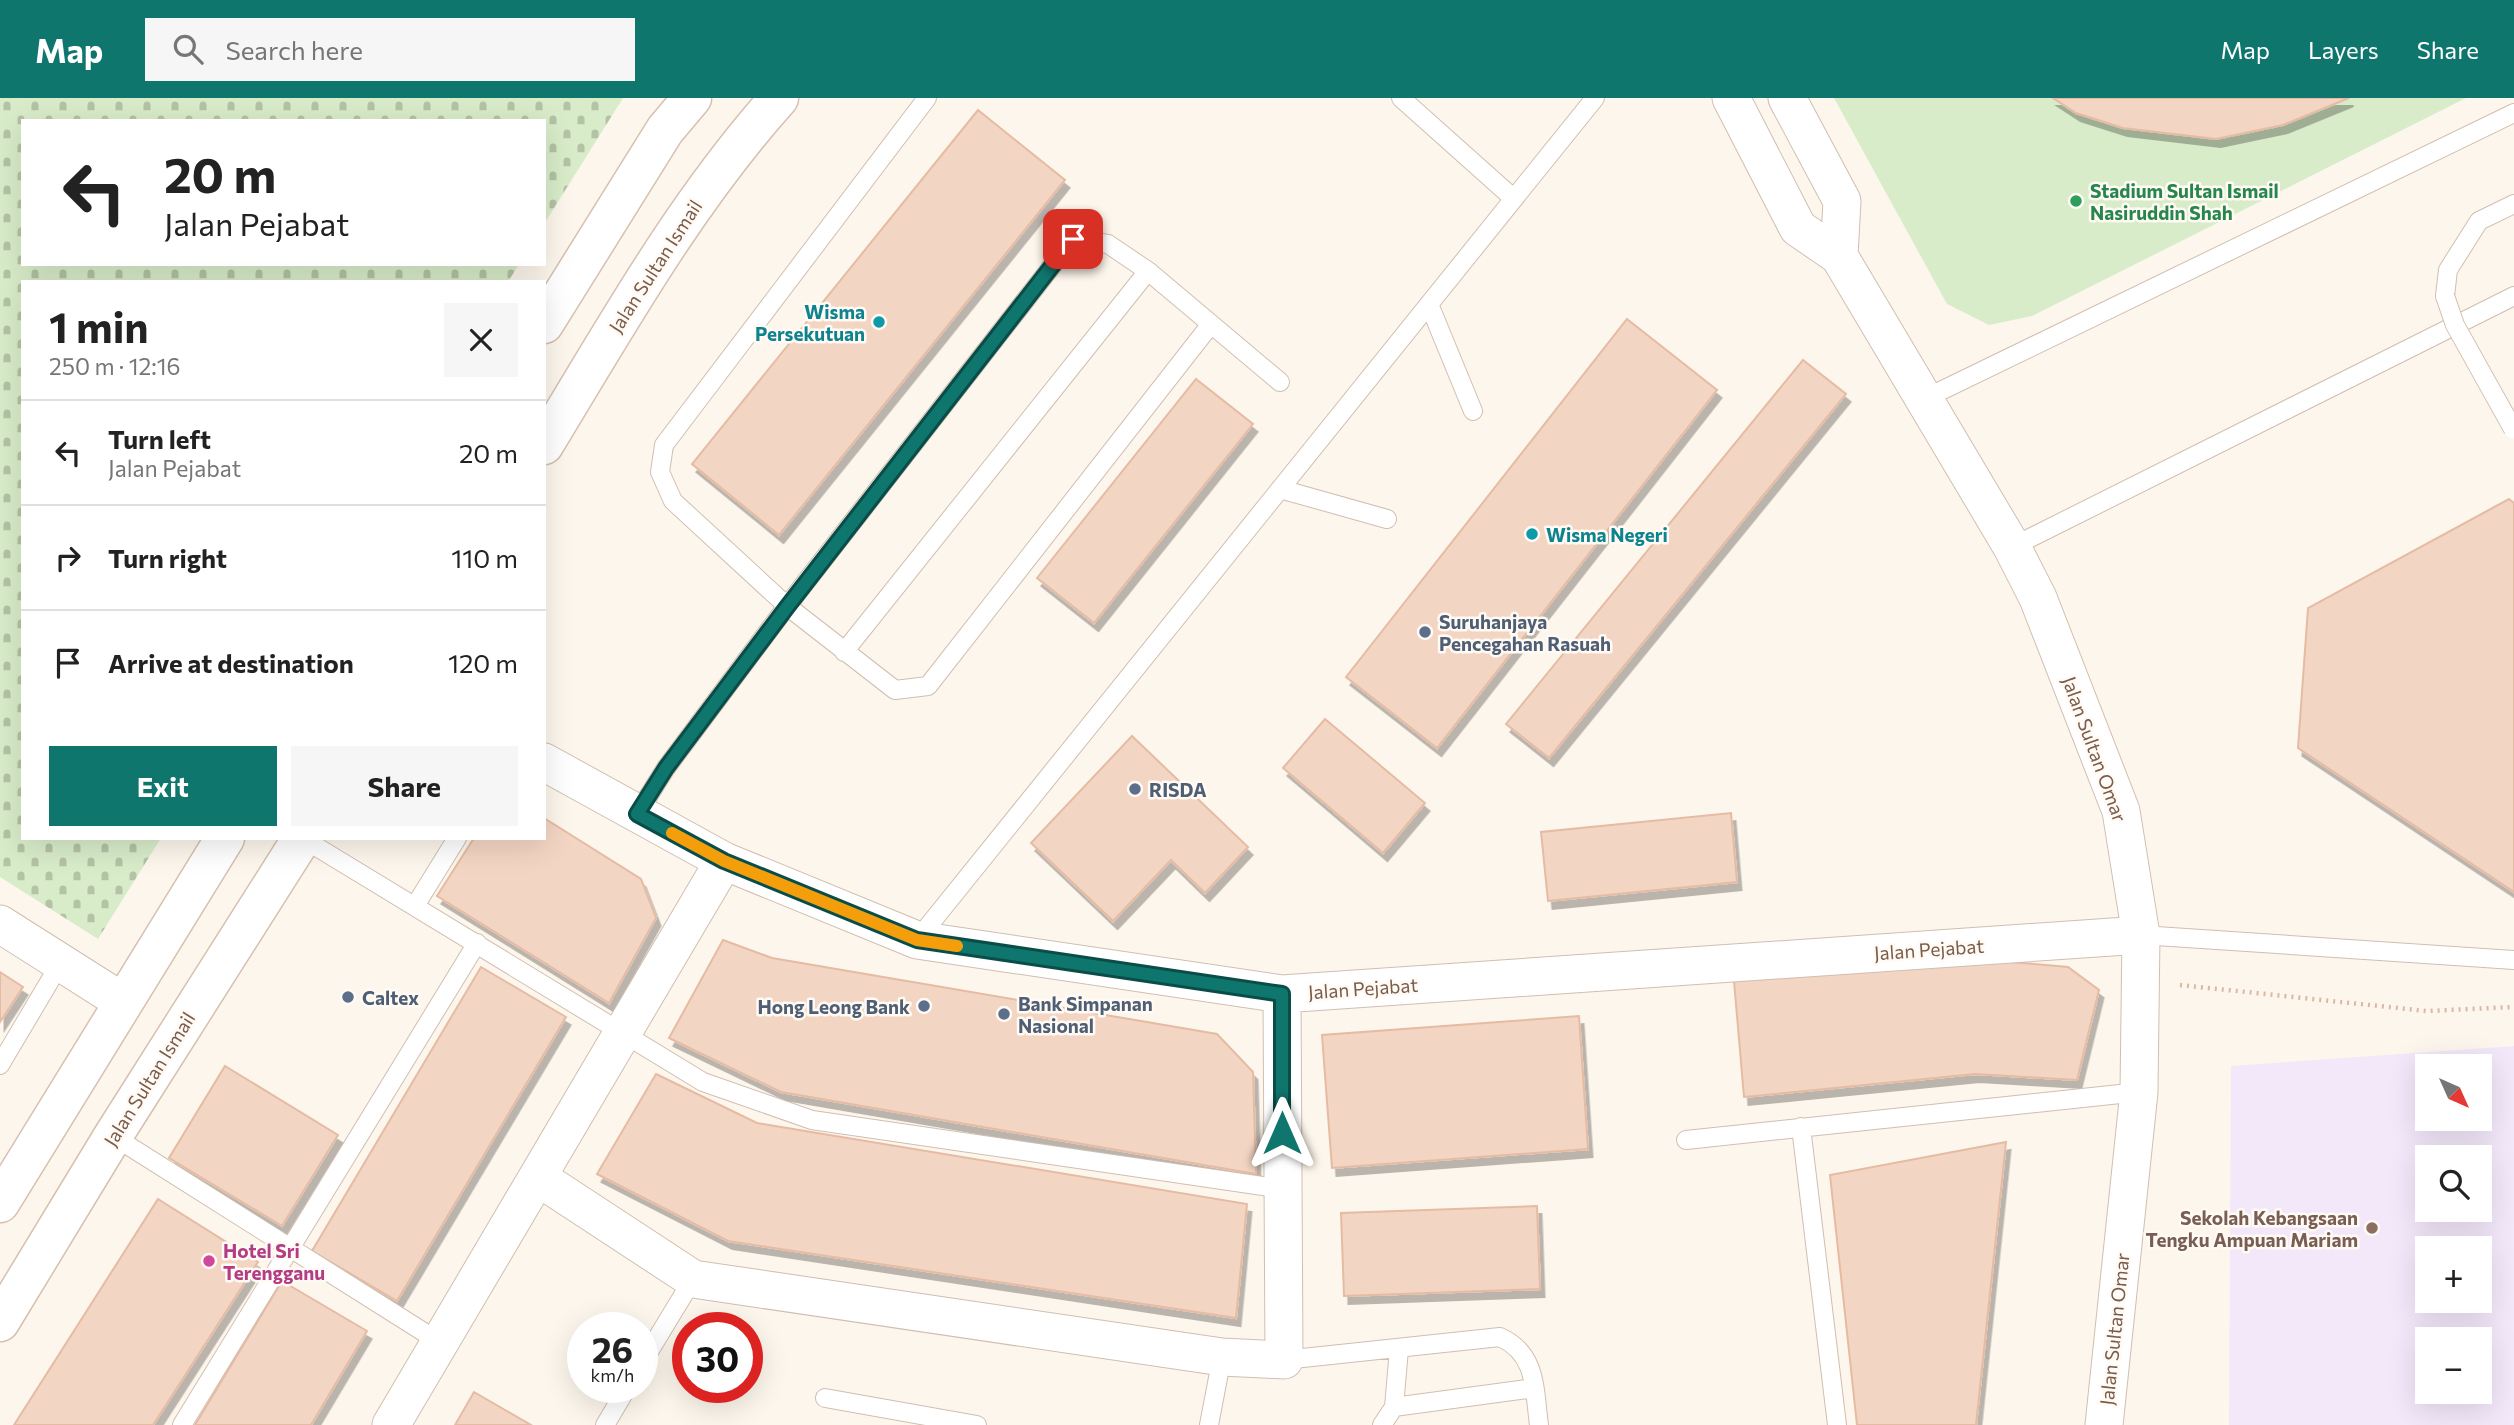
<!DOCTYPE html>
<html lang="en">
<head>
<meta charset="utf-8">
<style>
	body { margin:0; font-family:Commissioner,sans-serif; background:#f6f6f6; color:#222; height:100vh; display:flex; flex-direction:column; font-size:26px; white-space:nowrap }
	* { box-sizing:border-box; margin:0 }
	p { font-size:23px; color:#767676 }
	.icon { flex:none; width:38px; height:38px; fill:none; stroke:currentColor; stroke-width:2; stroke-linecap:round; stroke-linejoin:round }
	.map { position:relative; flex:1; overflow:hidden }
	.sheet { position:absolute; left:21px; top:182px; width:525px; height:560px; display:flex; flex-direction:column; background:#fff; border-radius:0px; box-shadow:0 7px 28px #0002 }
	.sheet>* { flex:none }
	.top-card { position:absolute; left:21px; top:21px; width:525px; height:147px; border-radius:0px; box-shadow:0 7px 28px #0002; background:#fff; color:#222; overflow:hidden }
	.needle { width:46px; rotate:135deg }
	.controls { position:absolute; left:2415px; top:956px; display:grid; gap:14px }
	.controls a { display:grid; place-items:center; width:77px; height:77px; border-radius:0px; background:#fff; box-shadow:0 7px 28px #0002; font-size:35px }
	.speed { position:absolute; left:567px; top:1214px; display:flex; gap:14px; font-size:35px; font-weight:700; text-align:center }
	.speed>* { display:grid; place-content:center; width:91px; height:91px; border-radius:50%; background:#fff; box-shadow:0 7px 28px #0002; line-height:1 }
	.speed small { font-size:18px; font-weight:400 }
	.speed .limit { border:10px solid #d22; background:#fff; color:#111 }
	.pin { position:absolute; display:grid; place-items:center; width:60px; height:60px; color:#fff; margin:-30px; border-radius:14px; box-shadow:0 4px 10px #0006 }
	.me { position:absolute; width:77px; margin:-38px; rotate:0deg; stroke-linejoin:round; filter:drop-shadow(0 0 5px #0008) }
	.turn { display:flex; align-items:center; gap:24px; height:147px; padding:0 28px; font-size:32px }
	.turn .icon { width:91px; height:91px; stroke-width:2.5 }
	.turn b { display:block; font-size:49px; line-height:60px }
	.round { display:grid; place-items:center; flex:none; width:74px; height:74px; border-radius:0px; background:#f6f6f6 }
	.headline { display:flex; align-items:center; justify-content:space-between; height:119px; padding:0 28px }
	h1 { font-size:42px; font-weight:700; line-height:52px }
	.primary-button { display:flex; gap:14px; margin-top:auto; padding:14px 28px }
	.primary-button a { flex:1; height:80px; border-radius:0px; background:#0f766e; color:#fff; font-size:28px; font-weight:700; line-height:80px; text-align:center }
	.primary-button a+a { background:#f6f6f6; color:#222 }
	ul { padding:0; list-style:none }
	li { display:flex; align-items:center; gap:21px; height:105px; padding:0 28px; border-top:2px solid #e0e0e0 }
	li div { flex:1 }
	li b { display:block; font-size:26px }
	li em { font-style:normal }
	header { display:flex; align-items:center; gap:42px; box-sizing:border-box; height:98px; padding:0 35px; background:#0f766e; color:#fff }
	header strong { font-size:33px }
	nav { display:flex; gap:38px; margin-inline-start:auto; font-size:24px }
	.search { width:490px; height:63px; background:#f6f6f6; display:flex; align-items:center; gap:18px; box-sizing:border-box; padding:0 24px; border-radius:0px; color:#767676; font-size:26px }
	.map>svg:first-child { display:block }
	.education { fill:#f3e8fa; fill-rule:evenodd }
	.cemetery { fill:url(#cemetery-stones) }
	.pitch { fill:#d8ecc9 }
	.building { fill:#f3d5c3; stroke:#e6bba3; stroke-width:2; filter:url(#shadow) }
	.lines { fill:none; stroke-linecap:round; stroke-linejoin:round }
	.lane-casing { stroke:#d1beb0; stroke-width:20 }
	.street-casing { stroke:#d1beb0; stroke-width:39 }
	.secondary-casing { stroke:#d6c0b0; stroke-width:41 }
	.path { stroke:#d9b8a5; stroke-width:4.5; stroke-dasharray:2 5; stroke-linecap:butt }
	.lane { stroke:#fff; stroke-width:18 }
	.street { stroke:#fff; stroke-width:37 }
	.secondary { stroke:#fff; stroke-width:38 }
	.lane-bridge-casing { stroke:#d1beb0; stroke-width:20; stroke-linecap:butt }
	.lane-bridge { stroke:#fff; stroke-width:18 }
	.route-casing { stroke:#0a4d48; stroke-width:18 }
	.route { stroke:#0f766e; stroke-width:12 }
	.slow { stroke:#f59e0b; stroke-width:12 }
	.leisure-dot { fill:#2e9e5b; stroke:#fffaf3; stroke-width:2.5 }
	.culture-dot { fill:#0f9aa8; stroke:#fffaf3; stroke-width:2.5 }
	.service-dot { fill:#5c6f8a; stroke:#fffaf3; stroke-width:2.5 }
	.education-dot { fill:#8d6e63; stroke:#fffaf3; stroke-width:2.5 }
	.hotel-dot { fill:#d1479c; stroke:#fffaf3; stroke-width:2.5 }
	.labels { text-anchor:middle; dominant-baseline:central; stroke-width:5; stroke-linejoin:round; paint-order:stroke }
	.leisure-label { font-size:19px; font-weight:bold; fill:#27864d; stroke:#fffaf3; text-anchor:start }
	.street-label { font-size:19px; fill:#7a5c4d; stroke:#fffaf3 }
	.culture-label { font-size:19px; font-weight:bold; fill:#0d838f; stroke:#fffaf3; text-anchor:end }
	.service-label { font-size:19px; font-weight:bold; fill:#4e5e75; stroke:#fffaf3; text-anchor:start }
	.education-label { font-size:19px; font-weight:bold; fill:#785e54; stroke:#fffaf3; text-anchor:end }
	.hotel-label { font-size:19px; font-weight:bold; fill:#b23c85; stroke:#fffaf3; text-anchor:start }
</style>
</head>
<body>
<header>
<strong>Map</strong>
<div class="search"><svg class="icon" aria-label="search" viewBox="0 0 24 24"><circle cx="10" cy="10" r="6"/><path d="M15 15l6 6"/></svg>Search here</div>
<nav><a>Map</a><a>Layers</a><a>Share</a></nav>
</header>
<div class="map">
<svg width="2514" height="1327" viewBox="0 0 2514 1327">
	<defs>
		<pattern id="cemetery-stones" width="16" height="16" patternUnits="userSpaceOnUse" patternTransform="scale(1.75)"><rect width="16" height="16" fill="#d8ecc9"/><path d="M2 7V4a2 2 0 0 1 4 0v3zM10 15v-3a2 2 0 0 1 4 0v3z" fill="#b4c2a5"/></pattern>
		<filter id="shadow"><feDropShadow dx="4.5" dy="8" stdDeviation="0" flood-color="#0004"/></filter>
	</defs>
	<rect width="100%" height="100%" fill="#fdf6ec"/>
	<path class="education" d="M2514 948V1327H2229L2231 968ZM2427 968H2480V1020H2427ZM2427 1059H2480V1111H2427ZM2427 1150H2480V1202H2427ZM2427 1241H2480V1293H2427Z"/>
	<path class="cemetery" d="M0 0H623L544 126V23H23V166H519L508 184H23V740H161L98 841 0 779Z"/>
	<path class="pitch" d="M1834 0H2466L2032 218 1989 227 1947 206Z"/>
	<path class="building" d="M2053 0H2349L2283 27 2216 41 2123 30 2076 15Z
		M978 12 1065 82 779 437 692 366Z
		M1627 221 1717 292 1437 650 1346 579Z
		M1803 262 1846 296 1549 660 1506 626Z
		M1196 281 1253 326 1094 525 1037 480Z
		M2509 401 2514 405V794L2298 650 2308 510Z
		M1325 621 1425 705 1383 755 1283 670Z
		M1132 638 1248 749 1205 795 1171 762 1113 823 1031 745Z
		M1731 715 1737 784 1548 803 1541 734Z
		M544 720 641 781 656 820 609 905 437 798 474 740H544Z
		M723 842 772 860 1217 936 1253 974 1256 1076 781 994 669 940Z
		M1965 860 2068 869 2099 892 2077 982 1975 976 1744 999 1734 883Z
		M481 869 566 919 397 1203 312 1153Z
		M0 874 23 889 0 924Z
		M1579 918 1588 1051 1332 1070 1322 937Z
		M225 968 338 1037 282 1128 169 1060Z
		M656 976 757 1025 1247 1106 1236 1220 728 1143 597 1076Z
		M2006 1044 1976 1327H1857L1830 1077Z
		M158 1101 258 1164 153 1327H14Z
		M1537 1108 1540 1191 1344 1198 1341 1115Z
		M282 1183 367 1233 311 1327H195Z
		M474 1294 531 1327H455Z"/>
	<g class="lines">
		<defs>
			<path id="lane" d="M927 0 664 347 660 374 673 403 787 508 895 592 928 588 1211 226
				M1401 0 1513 100
				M2445 198 2448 172 2479 123 2514 106
				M1429 206 1473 313
				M1924 301 2514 15
				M1280 391 1387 421
				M2012 449 2514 198
				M844 554 1148 173
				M637 716 666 670 787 508 1073 141 1108 146 1148 173 1280 284
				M302 740 703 984 812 1022 1283 1091
				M415 808 457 740
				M2141 837 2514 862
				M917 842 1595 0
				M0 967 61 864
				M1801 1029 1837 1327
				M113 1038 441 1245
				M1686 1042 2139 994
				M1284 1262 1500 1239C1537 1256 1534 1290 1539 1327
				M642 1265 693 1181
				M825 1300 977 1327
				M1394 1309 1534 1290
				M182 1327 477 845
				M605 1327 627 1290
				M1209 1327 1222 1259
				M1382 1327 1394 1309 1399 1251"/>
			<path id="street" d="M1731 0 1798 130 1839 158 2012 449 2038 500 2121 713 2141 837 2139 994 2104 1327
				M1787 0 1842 103 1839 158
				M544 664 724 763 917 842 1282 896 2141 837
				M0 826 123 904
				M539 1080 693 1181 1222 1259 1284 1262 1282 896
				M391 1327 724 763"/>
			<path id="secondary" d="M544 226 665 32 692 0
				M544 347C617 227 685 105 779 0
				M0 1105 225 740
				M0 1224 113 1038 302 740"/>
		</defs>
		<use href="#lane" class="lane-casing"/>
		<use href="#street" class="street-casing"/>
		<use href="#secondary" class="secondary-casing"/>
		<path class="path" d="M2180 887 2426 913 2514 909"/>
		<use href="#lane" class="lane"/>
		<use href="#street" class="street"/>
		<use href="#secondary" class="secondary"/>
		<defs>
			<path id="lane-bridge" d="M2445 198 2455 227 2513 331"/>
		</defs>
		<use href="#lane-bridge" class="lane-bridge-casing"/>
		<use href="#lane-bridge" class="lane-bridge"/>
	</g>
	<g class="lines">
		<defs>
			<path id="route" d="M1073 141 787 509 666 670 637 716 724 763 917 842 1282 896V1035"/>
		</defs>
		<use href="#route" class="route-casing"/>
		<use href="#route" class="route"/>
		<path class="slow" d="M672 735 724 763 917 842 957 848"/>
	</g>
	<circle class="leisure-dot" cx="2076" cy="103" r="7"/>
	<g class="culture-dot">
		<circle cx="879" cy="224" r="7"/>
		<circle cx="1532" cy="436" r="7"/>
	</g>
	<g class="service-dot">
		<circle cx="1425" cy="534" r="7"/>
		<circle cx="1135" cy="691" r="7"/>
		<circle cx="348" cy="899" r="7"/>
		<circle cx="924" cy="908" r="7"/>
		<circle cx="1004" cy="916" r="7"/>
	</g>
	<circle class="education-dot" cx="2372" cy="1130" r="7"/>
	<circle class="hotel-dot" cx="209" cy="1163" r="7"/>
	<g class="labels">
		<g class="leisure-label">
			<text x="2090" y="92">Stadium Sultan Ismail<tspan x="2090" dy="22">Nasiruddin Shah</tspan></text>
		</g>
		<g class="street-label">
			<text transform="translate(655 168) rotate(-57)">Jalan Sultan Ismail</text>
			<text transform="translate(2095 651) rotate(70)">Jalan Sultan Omar</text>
			<text transform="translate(1929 851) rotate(-4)">Jalan Pejabat</text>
			<text transform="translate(1363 890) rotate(-4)">Jalan Pejabat</text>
			<text transform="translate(149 981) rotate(-58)">Jalan Sultan Ismail</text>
			<text transform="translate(2114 1231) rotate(-84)">Jalan Sultan Omar</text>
		</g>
		<g class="culture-label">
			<text x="865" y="213">Wisma<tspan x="865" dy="22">Persekutuan</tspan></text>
			<text x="1546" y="436" text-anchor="start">Wisma Negeri</text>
		</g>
		<g class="service-label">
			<text x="1439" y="523">Suruhanjaya<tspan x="1439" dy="22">Pencegahan Rasuah</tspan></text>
			<text x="1149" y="691">RISDA</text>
			<text x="362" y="899">Caltex</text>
			<text x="1018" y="905">Bank Simpanan<tspan x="1018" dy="22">Nasional</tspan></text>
			<text x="910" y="908" text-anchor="end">Hong Leong Bank</text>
		</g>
		<g class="education-label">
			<text x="2358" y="1119">Sekolah Kebangsaan<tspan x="2358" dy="22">Tengku Ampuan Mariam</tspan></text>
		</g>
		<g class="hotel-label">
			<text x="223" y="1152">Hotel Sri<tspan x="223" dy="22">Terengganu</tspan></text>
		</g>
	</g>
</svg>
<div class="controls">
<a><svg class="needle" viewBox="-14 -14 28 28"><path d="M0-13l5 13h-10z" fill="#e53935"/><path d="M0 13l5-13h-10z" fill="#767676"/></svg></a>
<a><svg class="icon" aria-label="search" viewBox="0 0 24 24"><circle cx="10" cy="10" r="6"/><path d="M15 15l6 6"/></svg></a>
<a>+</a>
<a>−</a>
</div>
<div class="speed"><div>26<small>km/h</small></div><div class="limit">30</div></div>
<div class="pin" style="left:1073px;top:141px;background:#d93025"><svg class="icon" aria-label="arrive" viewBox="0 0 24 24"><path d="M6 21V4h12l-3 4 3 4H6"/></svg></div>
<svg class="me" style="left:1282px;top:1035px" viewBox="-20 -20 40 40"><path d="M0-17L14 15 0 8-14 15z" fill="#0f766e" stroke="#fff" stroke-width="4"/></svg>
<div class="top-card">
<div class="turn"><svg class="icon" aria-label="left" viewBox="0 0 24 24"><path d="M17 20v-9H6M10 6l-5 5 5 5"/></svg><div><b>20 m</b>Jalan Pejabat</div></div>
</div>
<section class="sheet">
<div class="headline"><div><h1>1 min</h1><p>250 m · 12:16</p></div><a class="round"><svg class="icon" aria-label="close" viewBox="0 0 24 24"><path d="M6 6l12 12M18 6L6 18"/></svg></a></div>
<ul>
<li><svg class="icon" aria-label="left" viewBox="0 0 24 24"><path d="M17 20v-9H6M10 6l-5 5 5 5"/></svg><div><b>Turn left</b><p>Jalan Pejabat</p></div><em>20 m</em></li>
<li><svg class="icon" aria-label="right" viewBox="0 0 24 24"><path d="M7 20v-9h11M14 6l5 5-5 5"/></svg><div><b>Turn right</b></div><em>110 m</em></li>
<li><svg class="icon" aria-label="arrive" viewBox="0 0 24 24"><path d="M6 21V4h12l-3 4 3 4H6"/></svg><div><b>Arrive at destination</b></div><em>120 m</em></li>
</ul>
<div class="primary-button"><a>Exit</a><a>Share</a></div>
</section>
</div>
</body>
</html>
